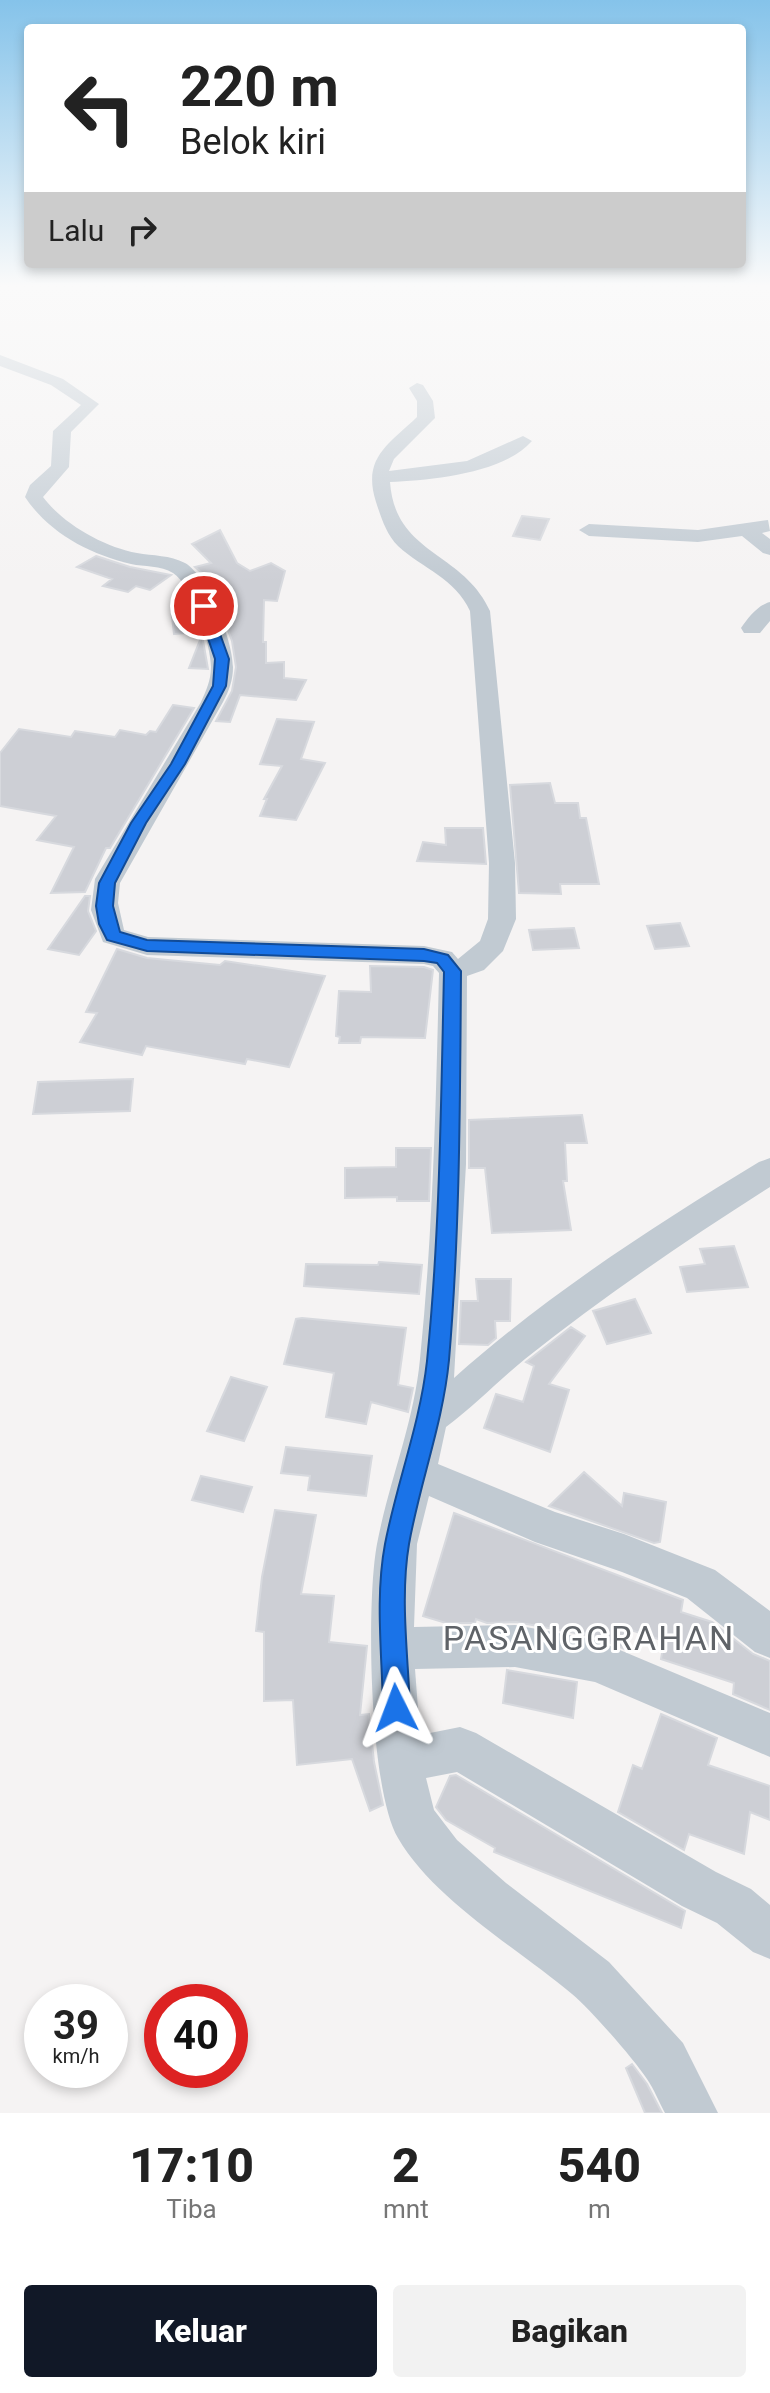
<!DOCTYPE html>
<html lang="id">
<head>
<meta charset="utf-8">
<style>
	body { margin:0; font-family:Roboto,sans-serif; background:#f2f2f2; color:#222; height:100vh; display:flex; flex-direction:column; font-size:30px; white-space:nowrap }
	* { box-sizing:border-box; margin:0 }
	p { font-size:26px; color:#767676 }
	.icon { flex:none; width:44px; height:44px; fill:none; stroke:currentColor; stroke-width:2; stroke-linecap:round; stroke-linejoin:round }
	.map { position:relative; height:2113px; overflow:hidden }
	.side { display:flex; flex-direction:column; background:#fff; flex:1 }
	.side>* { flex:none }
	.guide { position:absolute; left:24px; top:24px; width:722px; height:244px; border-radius:8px; box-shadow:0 4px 12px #0003; background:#fff; color:#222; overflow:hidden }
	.speed { position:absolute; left:24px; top:1984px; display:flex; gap:16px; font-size:40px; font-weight:700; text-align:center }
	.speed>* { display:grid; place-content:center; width:104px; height:104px; border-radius:50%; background:#fff; box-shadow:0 4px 12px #0003; line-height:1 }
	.speed small { font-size:20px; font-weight:400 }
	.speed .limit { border:12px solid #d22; background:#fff; color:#111 }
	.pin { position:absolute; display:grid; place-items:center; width:68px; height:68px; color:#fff; margin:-34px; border:4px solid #fff; border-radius:50%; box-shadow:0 2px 8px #0007 }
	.me { position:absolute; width:88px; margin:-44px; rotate:357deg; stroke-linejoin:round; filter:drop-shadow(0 0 6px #0008) }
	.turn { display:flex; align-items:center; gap:28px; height:168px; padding:0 24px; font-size:36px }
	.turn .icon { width:104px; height:104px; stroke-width:2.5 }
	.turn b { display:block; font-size:56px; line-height:68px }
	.then { display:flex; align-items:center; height:76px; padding:0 24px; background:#0003; gap:16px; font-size:30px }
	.eta { display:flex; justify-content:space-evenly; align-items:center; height:136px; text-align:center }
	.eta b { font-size:48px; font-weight:800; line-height:56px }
	.action { display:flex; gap:16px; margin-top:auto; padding:16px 24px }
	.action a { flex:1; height:92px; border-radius:8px; background:#111827; color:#fff; font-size:32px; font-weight:800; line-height:92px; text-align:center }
	.action a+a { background:#f2f2f2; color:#222 }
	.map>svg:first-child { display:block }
	.building { fill:#cdcfd5; stroke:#d7d9de; stroke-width:2 }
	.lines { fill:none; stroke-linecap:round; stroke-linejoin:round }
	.minor { fill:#c1cad2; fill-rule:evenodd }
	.route { fill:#1a73e8; stroke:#114b97; stroke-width:2 }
	.labels { text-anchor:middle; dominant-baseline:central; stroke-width:6; stroke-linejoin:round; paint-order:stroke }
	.near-quarter-label { font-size:34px; letter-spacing:2px; fill:#5f6368; stroke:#fff }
</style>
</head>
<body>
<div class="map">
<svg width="770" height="2113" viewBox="0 0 770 2113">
	<rect width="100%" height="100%" fill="#f5f3f3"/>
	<path class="building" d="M522 516 549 519 540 540 513 536Z
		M220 530 237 563 250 571 271 563 285 571 277 601 264 600 263 642H266V663L284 662V678L306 680 296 700 240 695 230 722 216 721 232 691 236 667 232 641 218 604 236 603 195 567 211 563 192 544Z
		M96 556 130 567 171 575 150 590 136 586 128 592 103 586 112 579 77 567Z
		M192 606 201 632 174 634 171 608Z
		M202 635 208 669 189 668Z
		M173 705 194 708 110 848H106L85 892 51 893 74 847 37 840 56 816 0 806V753L19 729 71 737 75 731 115 737 120 730 146 735 150 731 156 732Z
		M277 719 314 722 301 759 325 763 296 820 260 816 267 799H264L282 766 260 764Z
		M550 783 555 803H578L580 818H586L599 884H560L561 894 519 893 510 785Z
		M445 828H483L486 864 417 861 423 842 446 845Z
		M85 896H90L88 911 96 931 79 955 48 949Z
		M680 923 689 946 655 949 647 926Z
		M574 928 579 948 533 950 529 930Z
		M117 949 147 958 220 965 225 961 325 976 289 1067 247 1059 245 1064 146 1046 142 1055 80 1042 97 1013 86 1012Z
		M370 966 424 967 433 970 425 1038 361 1037 360 1043H339L340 1037 336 1036 339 991 371 992Z
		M133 1079 130 1111 33 1114 38 1082Z
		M582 1115 587 1143H565L567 1181H563L571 1230 492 1233 485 1168H469V1120Z
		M396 1148H431L429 1201H397V1197L345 1198V1168L396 1167Z
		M734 1246 748 1287 687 1292 680 1267 705 1264 700 1249Z
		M379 1262 422 1265 419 1294 304 1286 306 1264 378 1265Z
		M476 1279H511L510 1321H495L496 1338 488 1345 459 1344 461 1301H478Z
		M635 1299 651 1333 607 1344 593 1311Z
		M302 1318 406 1328 398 1385 413 1388 408 1412 371 1402 366 1424 326 1417 334 1373 284 1364 296 1319Z
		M571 1327 585 1336 549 1384 569 1390 550 1452 484 1428 496 1394 523 1402 534 1366 526 1362Z
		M231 1377 267 1387 244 1441 207 1431Z
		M286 1447 372 1456 366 1496 308 1490 310 1476 281 1473Z
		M584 1472 622 1506 624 1493 666 1502 660 1542 654 1543 549 1506Z
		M201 1476 252 1487 243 1512 192 1500Z
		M275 1510 316 1515 301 1594 334 1596 329 1642 367 1646 360 1715 369 1714 374 1762 383 1805 370 1811 352 1759 297 1765 293 1700 264 1701V1632L256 1631 262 1577Z
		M454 1513 683 1600 681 1612 712 1622 753 1654 770 1661V1710L733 1694 734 1683 661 1659 664 1641 631 1630 627 1650 597 1637 516 1622 487 1623 476 1619 475 1623H446L423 1616Z
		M507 1670 577 1682 573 1718 503 1703Z
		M661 1714 717 1738 708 1765 770 1786V1820L750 1812 744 1854 689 1834 684 1850 618 1812 633 1765 642 1769Z
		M456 1775 685 1911 681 1928 494 1852 495 1848 446 1820 436 1807 450 1776Z
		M632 2064 647 2084 662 2113H645L626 2068Z"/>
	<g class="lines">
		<path class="minor" d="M0 355 63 379 99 404 71 432 69 467 43 497C63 524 104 547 137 553 153 556 170 555 185 563 208 576 233 641 233 667 233 680 229 691 223 702L120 883 118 903 124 930 148 937 424 946 452 952 458 959 480 941 488 919 489 863 470 611C455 578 423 569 398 546 386 534 381 517 376 502 362 458 388 445 417 417V401L409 388 417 383 423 385 433 401 435 418 394 459 389 471 467 461 523 436 532 441C503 474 431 480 390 482 395 555 463 551 490 611L515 863 516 919 503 951 484 970 467 976 466 1164 454 1378C547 1295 652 1227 759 1162L770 1158V1187C685 1241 603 1297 525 1359 498 1381 474 1406 446 1427L438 1464 555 1512 624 1534 715 1570 770 1611V1658L755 1652 687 1598 622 1572 535 1542 429 1496 417 1544 414 1627 515 1625 596 1640 770 1713V1757L595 1682 515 1667 415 1669 420 1735 460 1727 476 1733 716 1872 751 1889 770 1905V1959L753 1952 717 1923 682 1906 457 1772 426 1778 434 1810 457 1840 506 1883 609 1962 683 2043 718 2113H665C659 2102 654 2089 647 2079 633 2058 591 2010 572 1994 517 1948 434 1900 398 1838 369 1789 366 1602 377 1544 389 1481 414 1423 420 1359 433 1231 436 1102 439 973L433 966 424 964 147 955 103 942 91 910 95 879 201 702C206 691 211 680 211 667 211 645 192 585 173 573 161 565 144 567 131 564 89 554 49 533 25 497L30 485 51 466 53 431 81 405 51 385 0 366Z
			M768 520 770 531 762 533 770 539V555L763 553 742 536 698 542 589 536 579 530 589 524 698 530Z
			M770 602V621L760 633H744L741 628C748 618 758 605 770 602Z"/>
	</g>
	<linearGradient id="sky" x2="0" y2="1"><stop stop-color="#85c3ea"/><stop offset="0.49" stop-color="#fafafa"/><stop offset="1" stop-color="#fafafa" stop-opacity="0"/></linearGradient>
	<rect width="770" height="583" fill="url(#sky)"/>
	<path class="route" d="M204 602 210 606 229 659 226 686 185 764 146 823 115 883 113 906 120 932 147 940 424 949 448 955 461 971C460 1100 460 1231 449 1360 443 1423 420 1482 409 1544 400 1597 408 1655 410 1708L406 1717 396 1721 387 1717 383 1708C382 1654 375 1597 385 1544 397 1482 420 1424 427 1361 440 1232 441 1101 444 972L437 963 424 961 147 951 107 940 99 924 96 906 99 883 131 823 171 764 213 686 215 659 197 606Z"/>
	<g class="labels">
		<g class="near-quarter-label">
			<text x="589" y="1638">PASANGGRAHAN</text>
		</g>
	</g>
</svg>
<div class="speed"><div>39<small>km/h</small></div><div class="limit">40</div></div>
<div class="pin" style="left:204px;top:606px;background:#d93025"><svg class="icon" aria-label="arrive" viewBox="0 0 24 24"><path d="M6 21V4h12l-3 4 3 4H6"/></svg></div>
<svg class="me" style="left:396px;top:1708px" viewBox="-20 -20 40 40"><path d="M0-17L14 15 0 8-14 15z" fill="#1a73e8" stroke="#fff" stroke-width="4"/></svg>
<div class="guide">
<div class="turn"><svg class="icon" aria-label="left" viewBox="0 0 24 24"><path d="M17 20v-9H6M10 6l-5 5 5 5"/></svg><div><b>220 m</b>Belok kiri</div></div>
<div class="then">Lalu<svg class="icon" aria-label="right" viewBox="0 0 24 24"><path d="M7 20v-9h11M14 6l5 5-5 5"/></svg></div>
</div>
</div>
<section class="side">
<div class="eta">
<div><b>17:10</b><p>Tiba</p></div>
<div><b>2</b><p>mnt</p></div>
<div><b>540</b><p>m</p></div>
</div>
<div class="action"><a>Keluar</a><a>Bagikan</a></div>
</section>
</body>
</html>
